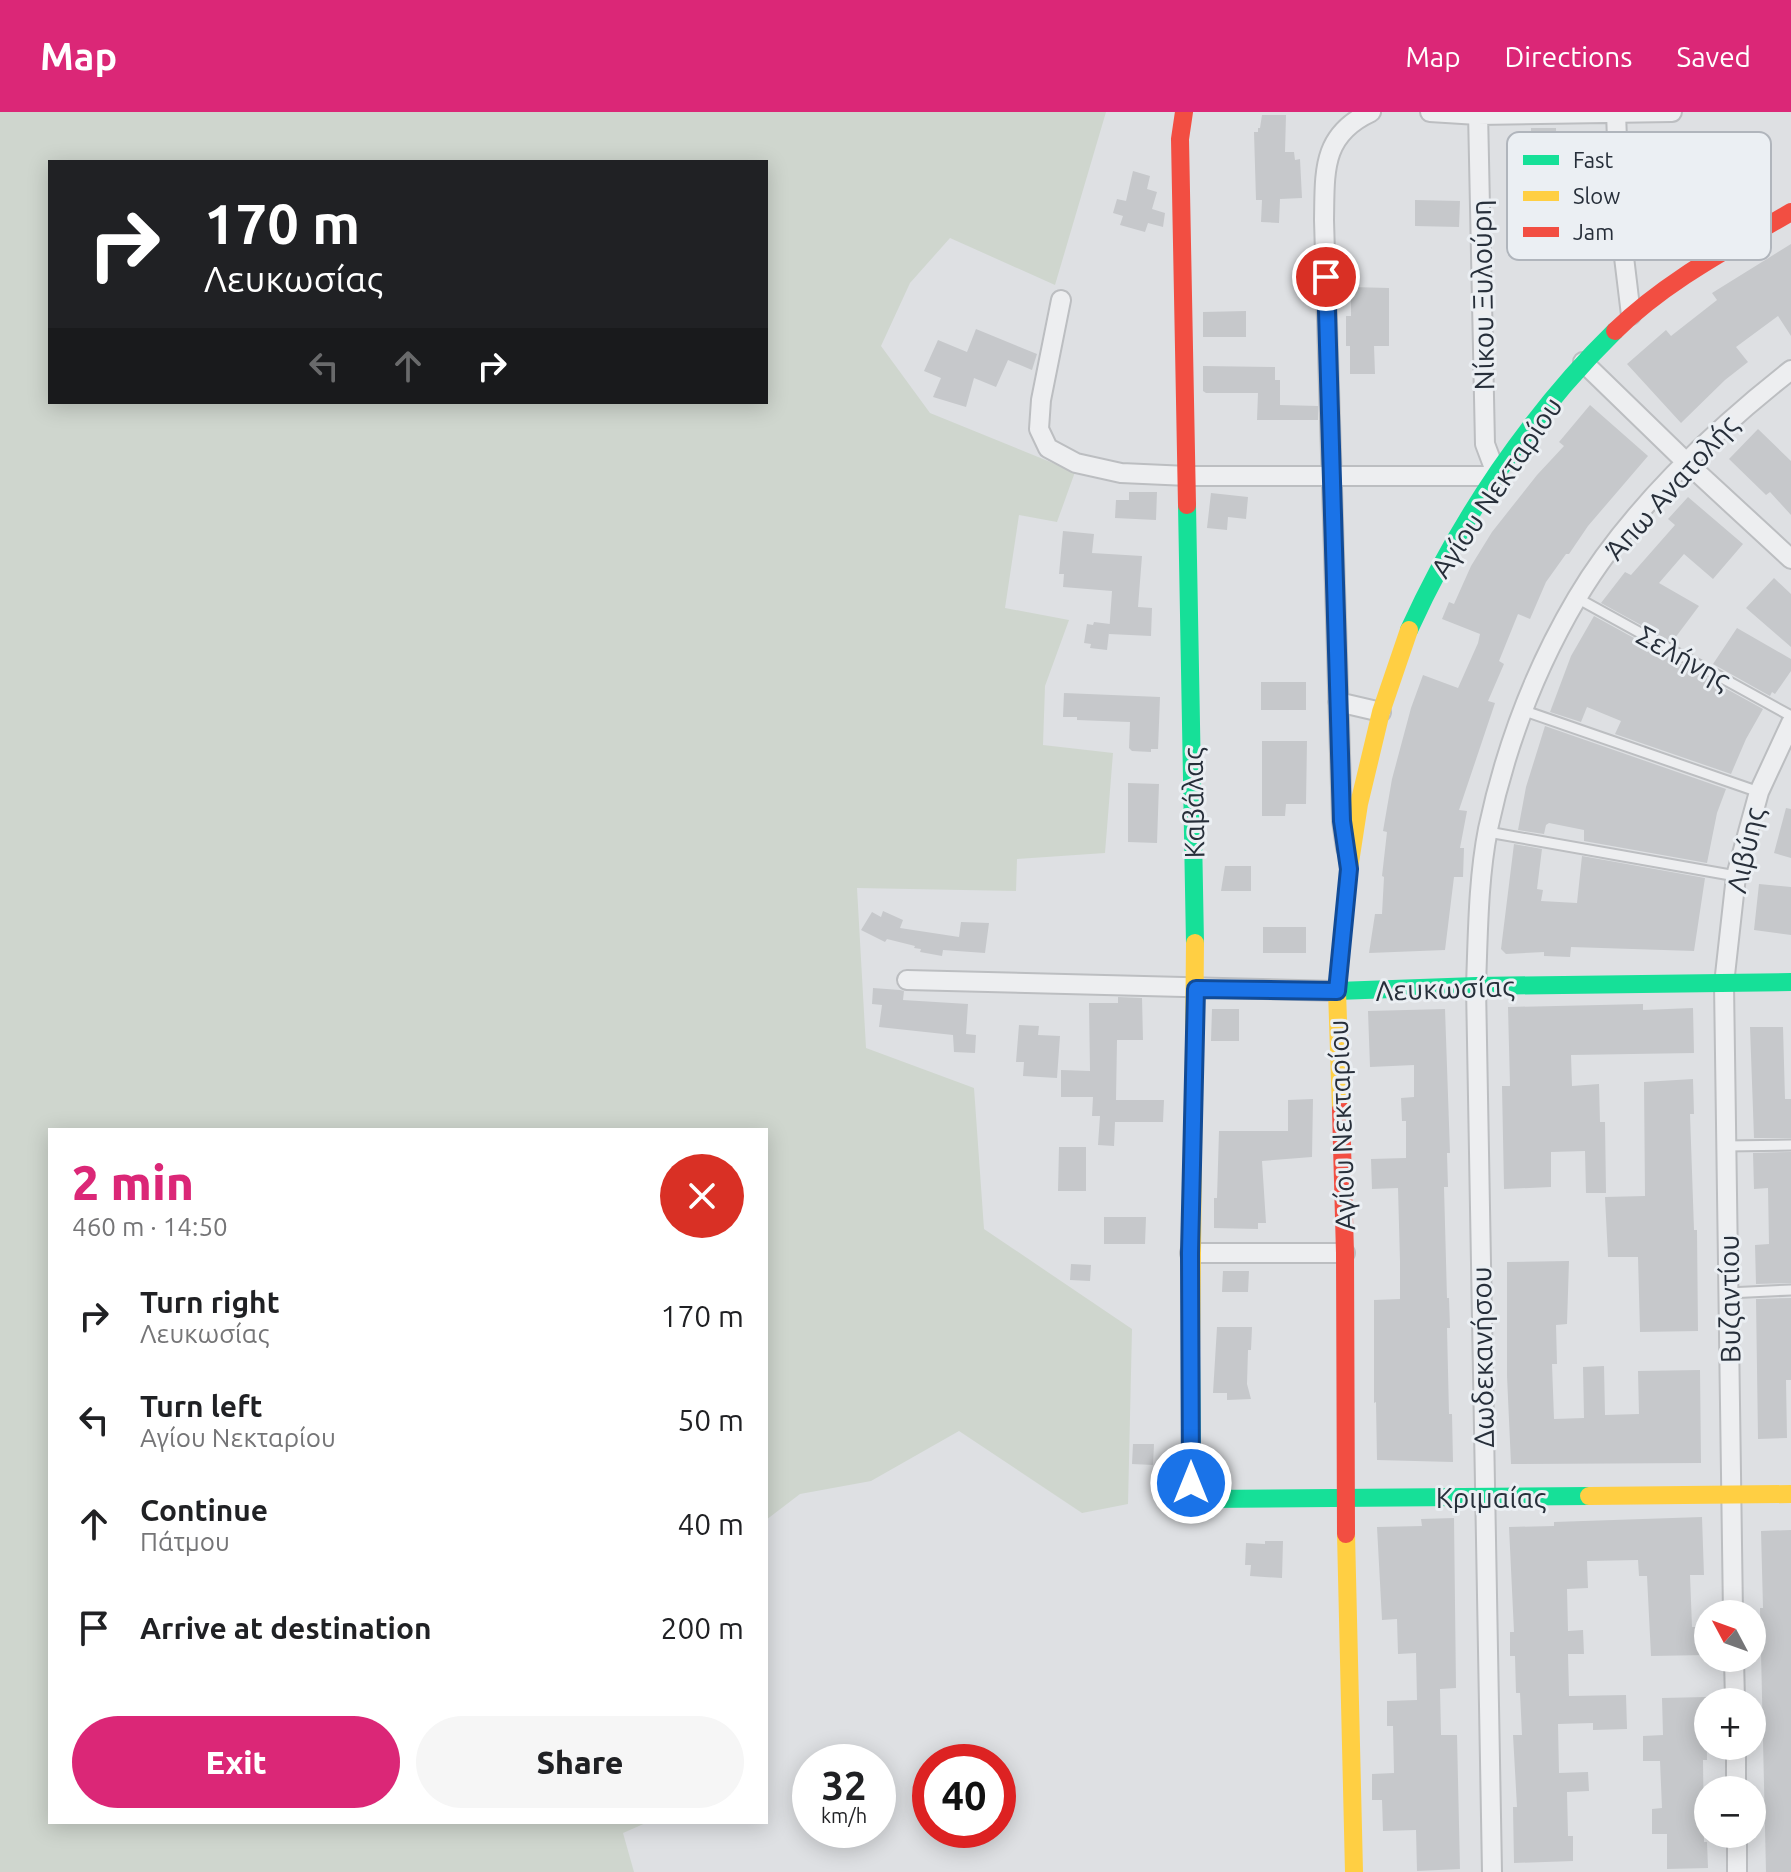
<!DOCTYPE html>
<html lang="en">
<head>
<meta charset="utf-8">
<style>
	body { margin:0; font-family:Ubuntu,sans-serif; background:#f6f6f6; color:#202124; height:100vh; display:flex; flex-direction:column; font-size:30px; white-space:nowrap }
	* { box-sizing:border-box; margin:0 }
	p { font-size:26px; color:#757577 }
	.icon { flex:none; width:44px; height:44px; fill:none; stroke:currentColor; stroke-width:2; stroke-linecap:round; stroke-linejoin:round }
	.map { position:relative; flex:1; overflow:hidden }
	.side { position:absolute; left:48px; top:1016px; width:720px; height:696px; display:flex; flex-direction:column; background:#fff; border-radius:0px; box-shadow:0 4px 20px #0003 }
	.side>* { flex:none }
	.banner { position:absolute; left:48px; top:48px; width:720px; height:244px; border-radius:0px; box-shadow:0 4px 20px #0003; background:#202124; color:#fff; overflow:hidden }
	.needle { width:52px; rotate:311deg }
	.controls { position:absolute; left:1694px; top:1488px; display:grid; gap:16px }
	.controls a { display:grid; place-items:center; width:72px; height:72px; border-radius:50%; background:#fff; box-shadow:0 4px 20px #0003; font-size:40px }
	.speed { position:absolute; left:792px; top:1632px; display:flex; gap:16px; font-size:40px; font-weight:700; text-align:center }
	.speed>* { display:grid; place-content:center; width:104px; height:104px; border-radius:50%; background:#fff; box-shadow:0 4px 20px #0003; line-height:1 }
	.speed small { font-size:20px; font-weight:400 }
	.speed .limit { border:12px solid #d22; background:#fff; color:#111 }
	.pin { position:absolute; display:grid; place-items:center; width:68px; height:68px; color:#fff; margin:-34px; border:4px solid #fff; border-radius:50%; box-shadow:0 2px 8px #0007 }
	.me { position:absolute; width:88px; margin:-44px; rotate:0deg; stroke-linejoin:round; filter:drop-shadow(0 0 6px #0008) }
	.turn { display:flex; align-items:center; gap:28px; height:168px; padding:0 24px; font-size:36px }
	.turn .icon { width:104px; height:104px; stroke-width:2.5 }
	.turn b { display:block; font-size:56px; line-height:68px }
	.lanes { display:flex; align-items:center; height:76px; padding:0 24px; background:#0003; justify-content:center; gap:40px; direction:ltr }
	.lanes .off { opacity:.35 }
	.round { display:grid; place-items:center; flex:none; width:84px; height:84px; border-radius:42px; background:#f6f6f6 }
	.overview { display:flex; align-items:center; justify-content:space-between; height:136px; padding:0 24px }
	h1 { font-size:48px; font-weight:800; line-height:60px; color:#db2777 }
	.cta { display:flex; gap:16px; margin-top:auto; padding:16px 24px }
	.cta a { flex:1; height:92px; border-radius:48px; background:#db2777; color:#fff; font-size:32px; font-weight:800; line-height:92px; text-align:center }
	.cta a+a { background:#f6f6f6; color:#202124 }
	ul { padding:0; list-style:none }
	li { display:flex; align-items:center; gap:24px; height:104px; padding:0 24px }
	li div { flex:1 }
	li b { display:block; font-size:30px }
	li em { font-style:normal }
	header { display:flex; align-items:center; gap:48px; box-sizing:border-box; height:112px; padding:0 40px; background:#db2777; color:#fff }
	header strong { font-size:38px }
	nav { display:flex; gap:44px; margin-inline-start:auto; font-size:28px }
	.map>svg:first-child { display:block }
	.green { fill:#cfd6ce; fill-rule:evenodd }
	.building { fill:#c6c8cb }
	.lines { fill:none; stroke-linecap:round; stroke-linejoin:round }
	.lane-casing { stroke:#bcbec1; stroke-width:13 }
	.street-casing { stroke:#bcbec1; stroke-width:22 }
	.lane { stroke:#edeef0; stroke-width:9 }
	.street { stroke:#edeef0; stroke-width:18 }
	.fast { stroke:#16e098; stroke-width:18 }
	.slow { stroke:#ffcf43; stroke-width:18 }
	.jam { stroke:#f24e42; stroke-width:18 }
	.route-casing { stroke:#114b97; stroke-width:20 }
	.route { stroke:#1a73e8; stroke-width:14 }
	.labels { text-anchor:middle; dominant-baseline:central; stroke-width:6; stroke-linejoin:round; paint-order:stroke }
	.street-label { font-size:28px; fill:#272f3a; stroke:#ebeff3 }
	.key { fill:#ebeff3; stroke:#b0b5bc; stroke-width:2 }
	.key-label { font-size:22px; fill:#272f3a }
</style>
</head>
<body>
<header>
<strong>Map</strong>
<nav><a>Map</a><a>Directions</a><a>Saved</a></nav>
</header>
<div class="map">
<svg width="1791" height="1760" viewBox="0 0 1791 1760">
	<rect width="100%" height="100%" fill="#dee0e3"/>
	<path class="green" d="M0 0H1106L1055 173 950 126 910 171 881 234 930 301 1075 360 1057 410 1019 403 1005 496 1069 508 1045 574 1043 633 1113 641 1105 741 1017 747 1016 779 857 776 866 936 974 976 984 1117 1132 1217 1128 1392 1082 1401 959 1319 871 1369 800 1382 766 1408V1018H50V1710H648L623 1721 634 1760H0ZM50 50H766V290H50Z"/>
	<path class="building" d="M1262 3H1286L1285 40H1294L1295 48 1300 47 1302 86 1280 87 1279 111 1261 110 1262 88H1256L1254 20H1258V16H1260Z
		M1531 16H1556L1557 84 1528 85V64H1531Z
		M1133 59 1150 64 1147 77 1157 80 1152 97 1165 101 1163 115 1148 111 1145 120 1120 113 1123 104 1113 101 1117 87 1126 89Z
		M1415 88 1460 89 1459 115 1415 114Z
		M1791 132V224L1778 204 1736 235 1748 250 1725 268 1681 311 1627 252 1666 218 1671 224 1717 188 1712 181Z
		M1351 175 1389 176V234H1374L1375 262H1350V234H1346V204H1351Z
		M1246 199V225H1203V200Z
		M976 217 1037 242 1032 258 1008 248 996 275 974 266 966 295 933 285 941 266 924 259 938 228 967 240Z
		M1203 254 1275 255V268H1280V293L1318 294V308H1257L1258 281H1206L1203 279Z
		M1590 293 1648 344 1588 414 1569 442H1566L1546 470 1530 507 1518 502 1499 549 1504 552 1488 589 1495 591 1459 698 1467 699 1460 736H1464L1463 765H1454L1445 838 1369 841 1375 802H1382L1384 765 1382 764 1387 720 1383 719 1392 667 1411 596 1423 563 1458 576 1478 531 1480 522 1442 507 1449 490 1454 492 1471 454 1492 420 1537 363 1564 334 1559 330Z
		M1758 317 1791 349V403L1770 380 1766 383 1729 347Z
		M1129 380H1157L1156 408 1115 406 1116 388H1129Z
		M1211 381 1248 385 1246 407 1228 405 1227 418 1207 416Z
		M1688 385 1743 432 1713 467 1684 442 1659 471 1699 494 1672 530 1601 491 1625 460 1631 463 1675 413 1668 407Z
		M1063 419 1094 422 1092 441 1142 444 1138 495 1152 496 1151 524 1109 522 1112 479 1063 475 1064 462H1059Z
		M1774 466 1791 482V535L1746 496Z
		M1594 504 1763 597 1746 627 1731 662 1615 622 1621 609 1587 595 1581 610 1550 600 1571 544Z
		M1094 510 1110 512 1107 538 1090 536 1091 532 1084 531 1087 512 1093 513Z
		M1737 516 1791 547V559L1775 582 1772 580 1770 584 1713 552Z
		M1261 570H1306V598H1261Z
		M1064 581 1160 585 1158 637H1151V640L1132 639 1129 636 1130 610 1077 608V605H1063Z
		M1545 614 1726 677 1717 701 1707 751 1584 729V718L1549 711 1546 713 1544 722 1518 718 1526 675Z
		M1262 629H1307L1306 692H1286L1285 704H1262Z
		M1128 671 1159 672 1157 731 1128 730Z
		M1786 696 1791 697V746L1774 741Z
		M1514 732 1542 737 1537 777 1543 778 1541 789 1577 791 1582 744 1705 766 1694 839 1571 835 1570 845 1544 844V840L1506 842 1501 837Z
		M1225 754H1251V779H1221Z
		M1759 772 1791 775V823L1754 818Z
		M883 799 903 808 900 816 959 825 961 810 989 811 985 841 943 838 942 844 920 840 921 837 914 836 915 834 887 827 885 830 861 818 872 800 881 805Z
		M1263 815H1306V841H1263Z
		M873 876 900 878 904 879 903 888 968 892 966 922 976 923 975 941 954 940 953 923 879 915 882 893 872 892Z
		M1118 885 1142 886 1143 928H1117L1116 988H1164L1163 1010H1115L1114 1034 1098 1033 1100 1004H1092L1093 985H1061V958L1090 959 1089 891H1118Z
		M1643 892V898L1693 896 1694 941 1571 943 1572 974 1599 972 1600 1010H1605L1606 1081H1586L1585 1039 1551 1040V1075L1504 1077 1502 974H1510L1508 895Z
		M1212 897H1239V929H1211Z
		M1445 897 1450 1041H1447L1448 1075H1444L1447 1186H1449L1450 1216H1447L1449 1302H1452L1453 1350 1377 1348 1376 1290 1374 1291V1188L1400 1187V1150L1398 1076 1372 1077 1371 1047 1406 1046V1009H1402L1401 986 1414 985V953L1370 955 1368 899Z
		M1019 913 1039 914 1038 923 1060 924 1057 966 1023 964 1024 950H1016Z
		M1750 915H1783L1785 987H1791V1026H1754Z
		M1693 967 1694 1002H1690L1694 1118H1697L1698 1219 1640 1220 1638 1145H1608L1605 1085 1645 1084 1644 970Z
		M1313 987 1312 1045 1262 1049 1266 1111H1258V1117L1214 1116V1086H1217L1219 1019H1288V988Z
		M1059 1035H1086V1079H1058Z
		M1791 1040V1171L1756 1172 1755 1133 1769 1132 1768 1076 1754 1077 1753 1041Z
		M1104 1105H1146L1145 1132H1104Z
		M1569 1149 1567 1212 1556 1213 1557 1252H1552L1554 1307 1584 1306 1583 1255 1604 1254 1605 1303 1639 1302 1638 1259 1700 1258 1701 1351 1511 1352 1507 1264V1150Z
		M1071 1152 1091 1153 1090 1169 1070 1168Z
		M1223 1159H1249L1248 1180H1222Z
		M1791 1186V1268H1786L1787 1326 1758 1327 1756 1187Z
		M1217 1215H1252L1251 1238H1248L1247 1272 1251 1287 1227 1288V1281H1213Z
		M1133 1332H1154L1153 1353 1132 1352Z
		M1702 1405 1704 1463H1690L1692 1515H1706V1543L1651 1544 1647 1464H1639L1638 1448 1587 1449 1588 1476 1567 1477 1568 1519 1583 1518 1584 1542H1568L1569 1584 1626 1583 1627 1617 1593 1618V1611L1558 1612 1559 1661 1588 1660 1589 1679 1567 1680 1568 1724H1573V1749L1514 1751 1513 1695H1517L1513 1623H1522L1520 1581H1516L1515 1544H1510V1520H1514L1509 1415 1554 1414V1410Z
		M1454 1406 1456 1576 1440 1577 1441 1623H1457L1460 1757 1417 1759 1416 1718 1383 1719 1382 1688H1372V1662L1394 1661 1393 1614H1387V1589L1417 1588 1416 1541 1398 1542 1397 1507 1382 1508 1377 1415 1422 1414 1421 1407Z
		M1791 1418V1760H1766L1760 1496H1763L1761 1419Z
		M1265 1429H1283L1282 1466 1250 1464 1251 1453H1245L1246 1431 1265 1432Z
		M1706 1585 1707 1648H1703L1704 1730H1707L1708 1756 1667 1757V1722H1652V1697L1662 1696 1660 1649H1643V1624L1663 1623 1662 1586Z"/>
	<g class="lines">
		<defs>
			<path id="lane" d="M1577 486 1791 604
				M1522 598 1759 680
				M1488 720 1736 764
				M1726 1034 1791 1033
				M1728 1181 1791 1178"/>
			<path id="street" d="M1430 0 1478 3 1672 0
				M1616 0 1620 112 1631 203
				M1061 188 1041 288 1039 317 1048 336 1076 351 1121 361 1188 364H1497L1485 332 1478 0
				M1583 250 1686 350 1791 447
				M1338 590 1381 600
				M1346 736 1342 709 1324 108C1325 60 1321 23 1371 0
				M907 868 1337 879
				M1190 1141H1345
				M1733 1502 1724 872 1736 764 1759 680 1791 611
				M1734 1546 1735 1590
				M1736 1634V1678
				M1737 1722V1760
				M1492 1760 1476 874C1478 822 1478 768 1488 717 1505 637 1535 557 1577 486 1628 400 1713 319 1791 258"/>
		</defs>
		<use href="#lane" class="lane-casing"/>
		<use href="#street" class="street-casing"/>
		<use href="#lane" class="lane"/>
		<use href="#street" class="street"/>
		<path class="fast" d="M1187 393 1195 831
			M1409 518C1458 410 1530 302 1615 219
			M1337 879 1476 874 1791 870
			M1191 1242 1192 1383 1203 1387 1589 1384"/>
		<path class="slow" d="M1341 998 1337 879 1349 757 1359 692 1381 600 1409 518
			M1191 1242 1195 831
			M1589 1384 1791 1382
			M1346 1422 1354 1760"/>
		<path class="jam" d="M1184 0 1180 27 1187 393
			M1615 219C1666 169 1730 136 1791 100
			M1341 998 1345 1141 1346 1422"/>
	</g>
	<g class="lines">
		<defs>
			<path id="route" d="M1191 1371 1190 1141 1196 877 1337 879 1349 757 1342 709 1326 165"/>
		</defs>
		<use href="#route" class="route-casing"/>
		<use href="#route" class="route"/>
	</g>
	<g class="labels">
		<g class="street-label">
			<text transform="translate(1482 183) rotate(-91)">Νίκου Ξυλούρη</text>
			<text transform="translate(1496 375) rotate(-56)">Αγίου Νεκταρίου</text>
			<text transform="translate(1671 375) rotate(-48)">Άπω Ανατολής</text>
			<text transform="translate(1684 545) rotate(29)">Σελήνης</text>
			<text transform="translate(1193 691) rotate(-91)">Καβάλας</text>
			<text transform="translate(1745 738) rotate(-77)">Λιβύης</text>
			<text transform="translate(1445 876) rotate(-2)">Λευκωσίας</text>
			<text transform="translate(1341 1013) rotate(-92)">Αγίου Νεκταρίου</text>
			<text transform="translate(1729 1187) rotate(-91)">Βυζαντίου</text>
			<text transform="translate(1482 1245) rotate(-91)">Δωδεκανήσου</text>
			<text x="1491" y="1385">Κριμαίας</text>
		</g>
	</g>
	<rect x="1507" y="20" width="264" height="128" rx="12" class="key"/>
	<rect x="1523" y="43" width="36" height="10" fill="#16e098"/>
	<rect x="1523" y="79" width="36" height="10" fill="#ffcf43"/>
	<rect x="1523" y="115" width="36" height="10" fill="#f24e42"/>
	<g class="key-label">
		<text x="1573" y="56">Fast</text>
		<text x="1573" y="92">Slow</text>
		<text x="1573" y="128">Jam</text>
	</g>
</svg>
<div class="controls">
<a><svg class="needle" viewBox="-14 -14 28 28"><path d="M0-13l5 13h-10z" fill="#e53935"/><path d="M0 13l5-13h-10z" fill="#757577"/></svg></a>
<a>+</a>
<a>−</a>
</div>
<div class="speed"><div>32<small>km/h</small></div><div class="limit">40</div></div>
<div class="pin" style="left:1326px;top:165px;background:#d93025"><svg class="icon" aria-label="arrive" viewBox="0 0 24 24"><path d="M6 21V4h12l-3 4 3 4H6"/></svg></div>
<svg class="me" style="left:1191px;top:1371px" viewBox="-20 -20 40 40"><circle r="17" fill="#1a73e8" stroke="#fff" stroke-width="3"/><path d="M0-11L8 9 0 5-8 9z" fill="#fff"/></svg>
<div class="banner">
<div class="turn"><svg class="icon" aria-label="right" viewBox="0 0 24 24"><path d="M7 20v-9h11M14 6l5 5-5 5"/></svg><div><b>170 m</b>Λευκωσίας</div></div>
<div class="lanes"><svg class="icon off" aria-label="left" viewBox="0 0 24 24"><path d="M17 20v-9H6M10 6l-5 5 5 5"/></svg><svg class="icon off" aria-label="ahead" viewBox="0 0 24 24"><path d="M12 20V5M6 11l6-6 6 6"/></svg><svg class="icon" aria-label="right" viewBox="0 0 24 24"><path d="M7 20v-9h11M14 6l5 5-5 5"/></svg></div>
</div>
<section class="side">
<div class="overview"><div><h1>2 min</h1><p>460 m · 14:50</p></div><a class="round" style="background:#d93025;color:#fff"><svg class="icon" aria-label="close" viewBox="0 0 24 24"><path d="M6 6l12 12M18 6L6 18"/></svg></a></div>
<ul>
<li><svg class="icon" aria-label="right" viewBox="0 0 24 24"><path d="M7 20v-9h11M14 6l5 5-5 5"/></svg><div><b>Turn right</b><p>Λευκωσίας</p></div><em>170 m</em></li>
<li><svg class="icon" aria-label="left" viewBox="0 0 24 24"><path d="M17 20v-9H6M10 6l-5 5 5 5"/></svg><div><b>Turn left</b><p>Αγίου Νεκταρίου</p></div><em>50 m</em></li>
<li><svg class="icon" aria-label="ahead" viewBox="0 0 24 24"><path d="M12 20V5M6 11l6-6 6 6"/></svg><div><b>Continue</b><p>Πάτμου</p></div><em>40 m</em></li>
<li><svg class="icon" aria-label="arrive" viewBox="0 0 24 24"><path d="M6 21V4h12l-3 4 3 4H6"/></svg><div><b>Arrive at destination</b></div><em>200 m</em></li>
</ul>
<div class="cta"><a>Exit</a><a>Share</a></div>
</section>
</div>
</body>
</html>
